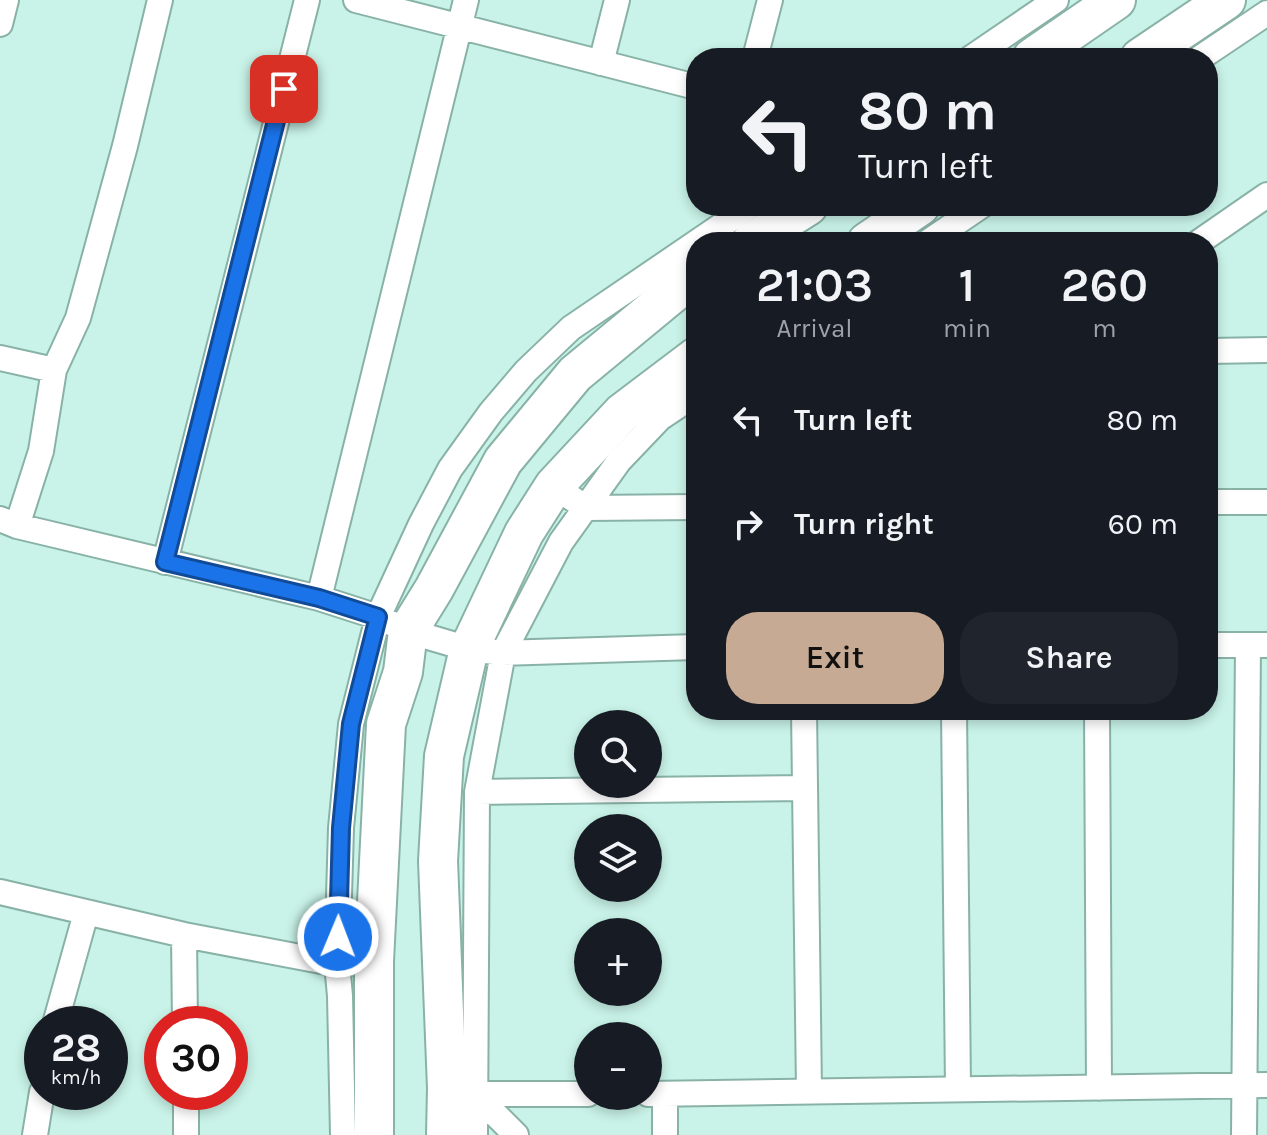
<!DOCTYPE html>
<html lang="en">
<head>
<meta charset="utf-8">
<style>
	body { margin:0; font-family:Karla,sans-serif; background:#20242c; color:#f1f3f6; height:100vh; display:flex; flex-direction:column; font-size:30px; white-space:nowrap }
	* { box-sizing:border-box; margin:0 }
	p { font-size:26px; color:#9ea1a6 }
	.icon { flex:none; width:44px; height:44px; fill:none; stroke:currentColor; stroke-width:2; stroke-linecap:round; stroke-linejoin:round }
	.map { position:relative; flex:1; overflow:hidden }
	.panel { position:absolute; left:686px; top:232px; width:532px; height:488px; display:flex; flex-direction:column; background:#171b24; border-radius:32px; box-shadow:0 4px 12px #0003 }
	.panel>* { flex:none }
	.guide { position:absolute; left:686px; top:48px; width:532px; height:168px; border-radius:32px; box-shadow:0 4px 12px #0003; background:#171b24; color:#f1f3f6; overflow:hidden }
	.tools { position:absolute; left:574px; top:710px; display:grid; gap:16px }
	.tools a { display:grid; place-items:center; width:88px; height:88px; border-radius:50%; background:#171b24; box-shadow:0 4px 12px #0003; font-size:40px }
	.speed { position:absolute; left:24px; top:1006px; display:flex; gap:16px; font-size:40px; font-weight:700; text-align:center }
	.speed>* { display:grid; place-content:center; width:104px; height:104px; border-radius:50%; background:#171b24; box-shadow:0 4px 12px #0003; line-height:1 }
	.speed small { font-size:20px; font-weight:400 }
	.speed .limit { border:12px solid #d22; background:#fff; color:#111 }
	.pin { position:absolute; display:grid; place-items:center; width:68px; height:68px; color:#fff; margin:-34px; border-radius:16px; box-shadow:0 4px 12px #0006 }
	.me { position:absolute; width:88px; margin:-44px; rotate:1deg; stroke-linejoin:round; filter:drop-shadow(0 0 6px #0008) }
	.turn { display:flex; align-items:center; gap:28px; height:168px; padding:0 40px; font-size:36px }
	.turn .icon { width:104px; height:104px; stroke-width:2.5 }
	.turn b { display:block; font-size:56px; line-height:68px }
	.eta { display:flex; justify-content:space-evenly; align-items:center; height:136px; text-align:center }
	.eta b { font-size:48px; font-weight:600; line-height:56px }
	.primary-button { display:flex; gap:16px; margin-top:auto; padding:16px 40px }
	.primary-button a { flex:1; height:92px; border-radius:32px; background:#c6aa94; color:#111; font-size:32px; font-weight:600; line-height:92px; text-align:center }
	.primary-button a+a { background:#20242c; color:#f1f3f6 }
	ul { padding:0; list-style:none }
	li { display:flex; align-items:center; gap:24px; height:104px; padding:0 40px }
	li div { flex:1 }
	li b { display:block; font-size:30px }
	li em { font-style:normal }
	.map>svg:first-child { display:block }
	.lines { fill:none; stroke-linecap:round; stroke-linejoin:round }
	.minor-casing { stroke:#89b2a7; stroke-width:28 }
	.primary-casing { stroke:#89b2a7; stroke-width:42 }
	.minor { stroke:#fff; stroke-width:24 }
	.primary { stroke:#fff; stroke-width:38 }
	.route-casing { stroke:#114b97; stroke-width:20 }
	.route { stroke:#1a73e8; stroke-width:14 }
</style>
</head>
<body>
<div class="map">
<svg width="1267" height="1135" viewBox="0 0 1267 1135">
	<rect width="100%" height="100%" fill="#c9f3e8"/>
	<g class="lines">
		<defs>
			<path id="minor" d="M356 0 696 87
				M0 24 6 0
				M755 58 770 0
				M971 58 1056 0
				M1200 58 1267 13
				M601 63 617 0
				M928 242 981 206
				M1199 242 1267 195
				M1208 351 1267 350
				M0 358 54 370
				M554 486 586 508 696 507
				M1208 502H1267
				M0 519 17 526 319 598 378 617 408 631 469 649 503 653 696 647
				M17 526 41 451 54 370 78 318 125 146 160 0
				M165 562 307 0
				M319 598 466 0
				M1208 645H1267
				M804 710 809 1091
				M954 710 958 1089
				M1097 710 1099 1088
				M477 792 805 788
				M0 892 184 935 337 964 350 963
				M184 935 185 1024
				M55 1024 86 913
				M461 1091 475 1094H588
				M186 1092V1135
				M475 1094 516 1135
				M648 1094 1267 1085
				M665 1094V1135
				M35 1135 42 1092
				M343 1135 340 996 337 964 341 828 351 724 378 617 421 524 450 469 491 412 526 371 571 328 750 206
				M475 1135 477 792 503 653 561 542 619 461 660 418 696 394
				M1244 1135 1248 645"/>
			<path id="primary" d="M1032 58 1116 0
				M1140 58 1226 0
				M751 242 808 206
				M867 242 920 206
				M374 1135V961L386 724 403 672 408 631 434 589 503 461 575 374 684 284 696 277
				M446 1135 447 1088 438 861 444 756 469 649 524 533 554 486 622 413 696 357"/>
		</defs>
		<use href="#minor" class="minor-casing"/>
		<use href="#primary" class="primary-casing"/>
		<use href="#minor" class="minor"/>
		<use href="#primary" class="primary"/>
	</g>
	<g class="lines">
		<defs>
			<path id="route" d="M284 89 165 562 319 598 378 617 351 724 341 828 338 937"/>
		</defs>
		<use href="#route" class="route-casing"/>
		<use href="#route" class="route"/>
	</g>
</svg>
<div class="tools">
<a><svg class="icon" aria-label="search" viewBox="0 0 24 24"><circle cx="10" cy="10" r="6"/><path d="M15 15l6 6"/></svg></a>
<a><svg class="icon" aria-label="layers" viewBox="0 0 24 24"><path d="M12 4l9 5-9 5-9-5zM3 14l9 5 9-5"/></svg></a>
<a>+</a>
<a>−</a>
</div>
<div class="speed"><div>28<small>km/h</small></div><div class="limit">30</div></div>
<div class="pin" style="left:284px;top:89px;background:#d93025"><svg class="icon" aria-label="arrive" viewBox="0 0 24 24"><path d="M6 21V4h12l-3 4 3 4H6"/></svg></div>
<svg class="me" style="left:338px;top:937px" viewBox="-20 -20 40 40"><circle r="17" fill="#1a73e8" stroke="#fff" stroke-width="3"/><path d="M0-11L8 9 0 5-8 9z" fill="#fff"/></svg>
<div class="guide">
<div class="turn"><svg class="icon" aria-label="left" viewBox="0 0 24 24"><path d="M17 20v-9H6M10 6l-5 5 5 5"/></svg><div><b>80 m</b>Turn left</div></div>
</div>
<section class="panel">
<div class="eta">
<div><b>21:03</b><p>Arrival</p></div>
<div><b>1</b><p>min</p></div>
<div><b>260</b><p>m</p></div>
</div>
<ul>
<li><svg class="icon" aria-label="left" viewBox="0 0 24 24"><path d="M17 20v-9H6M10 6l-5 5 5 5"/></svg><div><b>Turn left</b></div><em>80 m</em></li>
<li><svg class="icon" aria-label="right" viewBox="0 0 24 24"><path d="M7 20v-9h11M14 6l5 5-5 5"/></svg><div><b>Turn right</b></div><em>60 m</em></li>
</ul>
<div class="primary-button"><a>Exit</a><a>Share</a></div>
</section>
</div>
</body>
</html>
